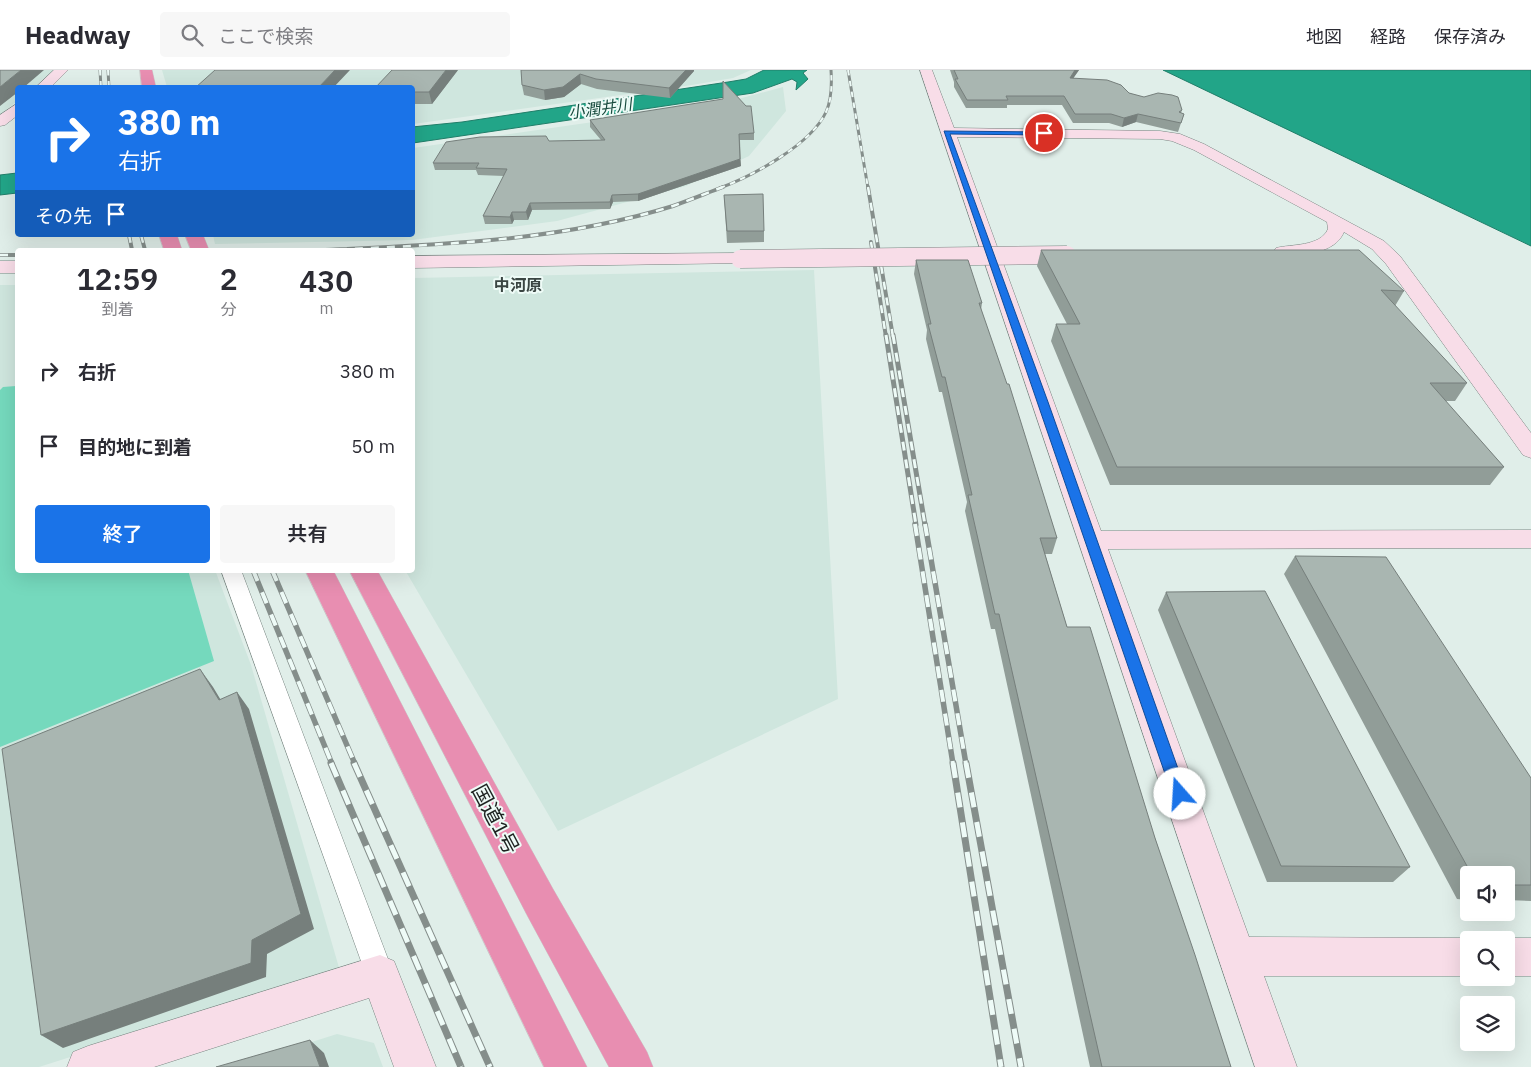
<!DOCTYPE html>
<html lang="ja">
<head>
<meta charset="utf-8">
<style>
	body { margin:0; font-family:"IBM Plex Sans","Noto Sans JP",sans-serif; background:#f7f7f7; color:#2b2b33; height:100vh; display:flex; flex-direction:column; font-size:19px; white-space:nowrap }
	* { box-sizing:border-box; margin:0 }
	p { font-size:16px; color:#7c7c81 }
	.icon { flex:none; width:28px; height:28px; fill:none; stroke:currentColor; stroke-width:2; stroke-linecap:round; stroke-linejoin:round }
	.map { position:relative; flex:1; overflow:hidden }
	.panel { position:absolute; left:15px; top:178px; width:400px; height:325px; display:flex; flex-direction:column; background:#fff; border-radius:5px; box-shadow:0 5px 20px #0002 }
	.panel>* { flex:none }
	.banner { position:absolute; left:15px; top:15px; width:400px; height:152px; border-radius:5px; box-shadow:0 5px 20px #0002; background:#1a73e8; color:#fff; overflow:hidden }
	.controls { position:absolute; left:1460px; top:796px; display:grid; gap:10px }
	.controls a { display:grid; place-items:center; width:55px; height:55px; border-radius:5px; background:#fff; box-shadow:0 5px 20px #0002; font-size:25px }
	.pin { position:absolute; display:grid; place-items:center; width:42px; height:42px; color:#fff; margin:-21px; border:2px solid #fff; border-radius:50%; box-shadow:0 1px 5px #0007 }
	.me { position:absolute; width:55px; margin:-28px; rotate:341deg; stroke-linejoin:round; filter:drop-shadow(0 0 4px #0008) }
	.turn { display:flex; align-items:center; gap:18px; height:105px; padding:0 20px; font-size:22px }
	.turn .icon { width:65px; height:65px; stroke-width:2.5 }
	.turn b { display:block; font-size:35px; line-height:42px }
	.then { display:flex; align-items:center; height:48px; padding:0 20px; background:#0003; gap:10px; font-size:19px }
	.eta { display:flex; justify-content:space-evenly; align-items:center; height:85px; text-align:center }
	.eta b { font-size:30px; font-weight:600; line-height:35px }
	.primary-button { display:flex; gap:10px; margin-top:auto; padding:10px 20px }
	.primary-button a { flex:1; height:58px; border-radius:5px; background:#1a73e8; color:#fff; font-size:20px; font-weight:600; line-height:58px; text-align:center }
	.primary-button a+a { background:#f7f7f7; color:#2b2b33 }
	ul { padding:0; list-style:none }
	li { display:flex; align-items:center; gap:15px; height:75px; padding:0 20px }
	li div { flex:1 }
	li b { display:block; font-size:19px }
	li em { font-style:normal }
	header { display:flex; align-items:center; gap:30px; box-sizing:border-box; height:70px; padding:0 25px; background:#fff; border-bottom:1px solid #e1e1e2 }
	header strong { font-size:24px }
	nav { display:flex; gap:28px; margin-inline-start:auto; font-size:18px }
	.search { width:350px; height:45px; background:#f7f7f7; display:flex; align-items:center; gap:12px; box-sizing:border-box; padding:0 18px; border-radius:5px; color:#7c7c81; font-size:19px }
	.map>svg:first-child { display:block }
	.built { fill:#cfe6de }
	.green { fill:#75d9bd }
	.water { fill:#22a588; stroke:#207e69 }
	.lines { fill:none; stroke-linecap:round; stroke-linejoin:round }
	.street-casing { stroke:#798682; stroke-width:1 }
	.secondary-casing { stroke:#798682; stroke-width:1 }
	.highway-casing { stroke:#c9cac9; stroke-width:1 }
	.street { fill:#fff; fill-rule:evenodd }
	.secondary { fill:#f8dde8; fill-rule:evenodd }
	.highway { fill:#e88eb1; fill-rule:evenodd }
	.rail-far4-casing { stroke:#858e8b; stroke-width:3 }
	.rail-far3-casing { stroke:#858e8b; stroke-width:4 }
	.rail-far2-casing { stroke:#858e8b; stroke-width:5 }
	.rail-far1-casing { stroke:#858e8b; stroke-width:5.5 }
	.rail-casing { stroke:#858e8b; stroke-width:7 }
	.rail-far4 { stroke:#eefbf7; stroke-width:2; stroke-dasharray:5.5; stroke-linecap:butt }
	.rail-far3 { stroke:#eefbf7; stroke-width:2.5; stroke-dasharray:8; stroke-linecap:butt }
	.rail-far2 { stroke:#eefbf7; stroke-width:3; stroke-dasharray:9; stroke-linecap:butt }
	.rail-far1 { stroke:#eefbf7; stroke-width:4; stroke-dasharray:12; stroke-linecap:butt }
	.rail { stroke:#eefbf7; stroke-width:5; stroke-dasharray:15; stroke-linecap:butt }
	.secondary-bridge-casing { stroke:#798682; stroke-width:19; stroke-linecap:butt }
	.secondary-bridge { stroke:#f8dde8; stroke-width:18 }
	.wall { fill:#919d98 }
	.shaded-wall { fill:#767f7c }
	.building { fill:#a9b6b1; stroke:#767f7c }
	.route { fill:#1a73e8; stroke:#114b97 }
	.labels { text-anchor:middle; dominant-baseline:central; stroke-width:4; stroke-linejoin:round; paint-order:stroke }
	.far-water-label { font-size:16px; font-style:italic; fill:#184b3e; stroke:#eefbf7 }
	.far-quarter-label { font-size:16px; font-weight:bold; fill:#3b4643; stroke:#eefbf7 }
	.near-street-label { font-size:21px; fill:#1d2220; stroke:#eefbf7 }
</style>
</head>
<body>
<header>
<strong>Headway</strong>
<div class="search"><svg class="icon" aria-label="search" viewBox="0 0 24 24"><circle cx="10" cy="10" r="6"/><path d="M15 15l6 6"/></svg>ここで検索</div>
<nav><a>地図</a><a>経路</a><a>保存済み</a></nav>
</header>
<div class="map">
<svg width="1531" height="997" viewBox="0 0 1531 997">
	<rect width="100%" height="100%" fill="#e0eee9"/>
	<path class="built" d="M0 0H54L34 17 18 18 17 31 0 45Z
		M162 0H751L733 8 692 15 413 54 412 18 167 17Z
		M783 17 786 41 749 86 686 116 557 151 412 170 215 174 213 165H412L413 78 628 47 742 28Z
		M814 200 838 629 558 761 405 500H412L413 208Z
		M0 215H17L18 500H215L251 595 340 901 39 997H0Z
		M337 964 374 973 383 997H233Z"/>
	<path class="green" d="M16 316 18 500H188L214 591 0 677V320L3 317Z"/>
	<path class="water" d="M764 0H807L803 3 808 9 796 20 797 12 792 9 753 23 413 73 412 57 462 52 728 12 746 9Z
		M1163 0H1531V176Z
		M17 103V123L0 125V105Z"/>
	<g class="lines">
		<defs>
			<path id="street" d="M221 500H241L394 905 390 915 380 919 370 915 366 905Z"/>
			<path id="secondary" d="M54 0H68L50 18H35Z
				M920 0H932L954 58 1160 61 1180 64 1204 74 1384 171 1400 186 1531 363V388L1523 385 1386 194 1372 179 1344 162C1335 184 1302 185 1282 187L1276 186 1273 182 1276 178C1291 174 1320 177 1328 159L1327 152 1194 80 1172 71 1160 69 957 67 1101 461 1531 460V478L1108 479 1249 867 1469 868 1475 870H1469V906H1264L1297 997H1255Z
				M18 33V45L5 55 0 56V45Z
				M740 183 747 185 749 189 747 193 412 198V186Z
				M0 191H18V203H0Z
				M1506 868H1531V906H1506V870H1500Z
				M380 885 394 891 436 997H394L369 928 154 997H67L73 982 88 976Z"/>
			<path id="highway" d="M140 0H152L156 18H142Z
				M159 165H177L182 180H164Z
				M185 165H203L209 180H191Z
				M305 500H333L587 997H544Z
				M349 500H377L553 819 647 982 653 997H609L527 845Z"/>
		</defs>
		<use href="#street" class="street-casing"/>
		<use href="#secondary" class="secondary-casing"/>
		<use href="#highway" class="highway-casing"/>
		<use href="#street" class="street"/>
		<use href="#secondary" class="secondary"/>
		<use href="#highway" class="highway"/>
		<defs>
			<path id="rail-far4" d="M100 0 101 18
				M108 0 109 18
				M848 0 868 118
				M720 118C752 106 811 75 826 42 832 29 832 15 831 0"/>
			<path id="rail-far3" d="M868 117 893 267
				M129 165 132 180
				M141 165 145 180
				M871 172 886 267
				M323 180C440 175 561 171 673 136 690 130 707 123 723 117
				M0 185H18"/>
			<path id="rail-far2" d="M886 265 916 455
				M893 265 925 455"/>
			<path id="rail-far1" d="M915 454 953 694
				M925 454 966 694
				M253 500 332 694
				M272 500 355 694"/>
			<path id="rail" d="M331 693 461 997
				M354 693 490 997
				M953 693 1001 997
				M966 693 1021 997"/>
		</defs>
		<use href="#rail-far4" class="rail-far4-casing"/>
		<use href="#rail-far3" class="rail-far3-casing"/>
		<use href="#rail-far2" class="rail-far2-casing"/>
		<use href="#rail-far1" class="rail-far1-casing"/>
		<use href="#rail" class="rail-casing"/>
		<use href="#rail-far4" class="rail-far4"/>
		<use href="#rail-far3" class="rail-far3"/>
		<use href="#rail-far2" class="rail-far2"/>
		<use href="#rail-far1" class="rail-far1"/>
		<use href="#rail" class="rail"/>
		<defs>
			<path id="secondary-bridge" d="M740 189 1067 185"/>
		</defs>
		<use href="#secondary-bridge" class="secondary-bridge-casing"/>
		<use href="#secondary-bridge" class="secondary-bridge"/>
	</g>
	<path class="wall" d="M458 0 432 34H412V18Z
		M521 0 694 1 670 28 597 19 581 14 564 27 545 30 524 25 522 15Z
		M950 0H1079L1073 8 1129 23 1182 40 1181 43 1184 44 1178 62 1136 52 1122 57 1109 53H1073L1062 35H1007V38H966L954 17V12Z
		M590 50 754 63V70H740L741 96 638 131 613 132 610 139 532 140 528 150H514L512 154H485L483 146 504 106 478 105 476 100H435L433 93 549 71 601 70 590 57Z
		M724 125 764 161V172L727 173Z
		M1041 180 1404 221 1395 236 1467 313 1455 331H1445L1504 397 1490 415H1110L1051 271 1056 254H1067L1037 196Z
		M916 190 982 233 981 240 1057 468 1052 484H1045L1067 557 1155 768 1231 997H1090L995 559H991L965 441 967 432 942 322H939L926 269 927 260 914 204Z
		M1295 486 1531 708V831L1506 830V805H1469V830L1457 829 1284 504Z
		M1166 522 1410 797 1393 812H1267L1158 540Z"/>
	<path class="shaded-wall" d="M21 0H44L23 18H18V22L0 36V17Z
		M335 0H350L333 18H318Z
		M446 0H458L432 34 429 22Z
		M686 0H694V1L670 28 669 18Z
		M1075 0H1079L1068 16 1070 8Z
		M580 4 581 14 564 27 545 30 544 20Z
		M1138 44 1136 52 1122 57 1124 48Z
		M740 89 741 96 638 131V124Z
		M412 93 414 99 412 102Z
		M612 125 613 132 610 139V132Z
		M530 133 532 140 528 150 526 142Z
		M512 142 514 150 512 154 510 147Z
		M200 599 213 617 231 647 219 630Z
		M237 622 249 639 314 859 267 884 266 907 63 978 41 965 252 870Z
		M310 970 324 983 329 997H320Z"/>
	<path class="building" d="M0 0H21L0 17Z
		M215 0H335L318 18H195Z
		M392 0H446L429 22H412V18H375Z
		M521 0H686L669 18 596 9 580 4 563 17 544 20 522 15Z
		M954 0H1075L1070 8 1107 10 1121 15 1129 23 1144 27 1158 23 1172 25 1178 27 1182 40 1179 42 1184 44 1181 53 1138 44 1124 48 1111 44H1075L1064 26H1006L1008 30H967L955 9H958Z
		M723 11 746 36H751L754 63 739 64 740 89 638 124 612 125 610 132 530 133 526 142H512L510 147 483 146 507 99 476 98 479 93H433L446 72 480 67 546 66 549 71 605 70 590 50 723 29Z
		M763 124 764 161H727L724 125Z
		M1041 180H1359L1404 221 1381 220 1467 313H1430L1504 397H1117L1056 254H1080Z
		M916 190H968L982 233H979L1007 314H1009L1057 468H1040L1067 557H1090L1155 768 1195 885 1231 997H1102L999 544H995L968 425H972L945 307H942L928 254H931Z
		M1295 486 1386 487 1531 708V815H1506V805H1472Z
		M1265 521 1410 797 1281 796 1166 522Z
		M200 599 219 630 237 622 301 844 252 870 251 893 41 965 2 679Z
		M310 970 320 997H216Z"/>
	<path class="route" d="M944 61 1044 62 1047 63 1044 65 950 64 1048 332 1187 724 1184 728 1180 730 1175 728 1172 724Z"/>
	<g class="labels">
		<g class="far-water-label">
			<text transform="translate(600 38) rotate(-8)">小潤井川</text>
		</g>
		<g class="far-quarter-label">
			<text x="518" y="215">中河原</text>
		</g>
		<g class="near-street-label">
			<text transform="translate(496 749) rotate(62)">国道1号</text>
		</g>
	</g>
</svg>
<div class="controls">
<a><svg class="icon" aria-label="sound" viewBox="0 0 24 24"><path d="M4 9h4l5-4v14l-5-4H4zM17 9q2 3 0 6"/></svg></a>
<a><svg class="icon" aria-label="search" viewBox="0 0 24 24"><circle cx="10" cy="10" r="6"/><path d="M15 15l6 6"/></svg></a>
<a><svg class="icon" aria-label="layers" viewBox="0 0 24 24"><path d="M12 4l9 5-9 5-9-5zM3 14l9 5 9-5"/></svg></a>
</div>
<div class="pin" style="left:1044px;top:63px;background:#d93025"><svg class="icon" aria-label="arrive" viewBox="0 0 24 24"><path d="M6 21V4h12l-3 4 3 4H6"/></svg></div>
<svg class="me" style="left:1180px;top:724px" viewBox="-20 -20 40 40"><circle r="19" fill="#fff"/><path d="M0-13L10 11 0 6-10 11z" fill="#1a73e8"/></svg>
<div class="banner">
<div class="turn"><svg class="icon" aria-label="right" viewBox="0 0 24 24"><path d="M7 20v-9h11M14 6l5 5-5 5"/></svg><div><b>380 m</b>右折</div></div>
<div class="then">その先<svg class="icon" aria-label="arrive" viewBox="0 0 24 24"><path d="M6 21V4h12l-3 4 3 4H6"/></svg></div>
</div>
<section class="panel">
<div class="eta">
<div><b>12:59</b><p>到着</p></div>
<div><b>2</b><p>分</p></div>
<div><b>430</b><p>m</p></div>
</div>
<ul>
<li><svg class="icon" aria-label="right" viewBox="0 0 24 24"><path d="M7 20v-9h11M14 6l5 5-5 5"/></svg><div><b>右折</b></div><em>380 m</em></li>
<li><svg class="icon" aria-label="arrive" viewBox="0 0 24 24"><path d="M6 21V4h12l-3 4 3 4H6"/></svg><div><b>目的地に到着</b></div><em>50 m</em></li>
</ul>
<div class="primary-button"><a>終了</a><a>共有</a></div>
</section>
</div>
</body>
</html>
